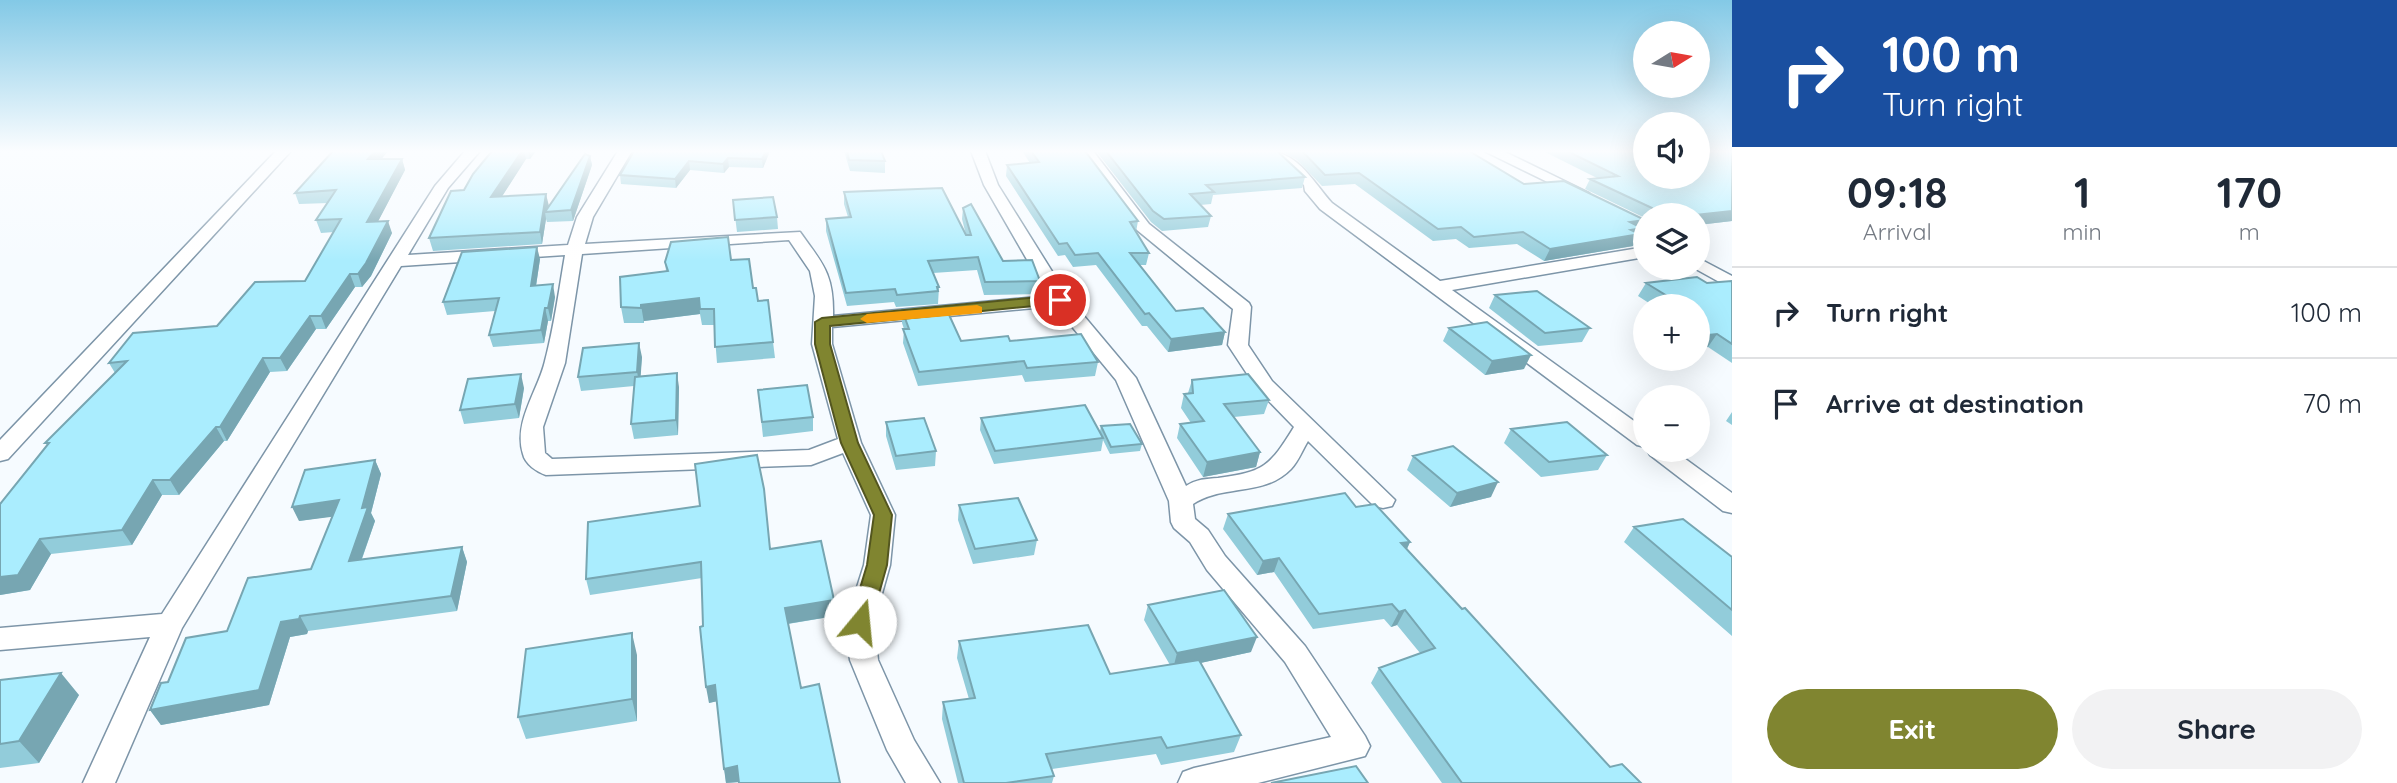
<!DOCTYPE html>
<html lang="en">
<head>
<meta charset="utf-8">
<style>
	body { margin:0; font-family:Quicksand,sans-serif; background:#f2f2f3; color:#1f2937; height:100vh; display:flex; flex-direction:column; font-size:26px; white-space:nowrap }
	* { box-sizing:border-box; margin:0 }
	p { font-size:23px; color:#747a83 }
	.icon { flex:none; width:38px; height:38px; fill:none; stroke:currentColor; stroke-width:2; stroke-linecap:round; stroke-linejoin:round }
	.map { position:relative; flex:1; overflow:hidden }
	.sheet { display:flex; flex-direction:column; background:#fff; width:665px }
	.sheet>* { flex:none }
	.guide { background:#1a4fa0; color:#fff; overflow:hidden }
	.needle { width:46px; rotate:79deg }
	.buttons { position:absolute; left:1633px; top:21px; display:grid; gap:14px }
	.buttons a { display:grid; place-items:center; width:77px; height:77px; border-radius:50%; background:#fff; box-shadow:0 7px 28px #0002; font-size:35px }
	.pin { position:absolute; display:grid; place-items:center; width:60px; height:60px; color:#fff; margin:-30px; border:4px solid #fff; border-radius:50%; box-shadow:0 2px 7px #0007 }
	.me { position:absolute; width:77px; margin:-38px; rotate:17deg; stroke-linejoin:round; filter:drop-shadow(0 0 5px #0008) }
	.turn { display:flex; align-items:center; gap:24px; height:147px; padding:0 35px; font-size:32px }
	.turn .icon { width:91px; height:91px; stroke-width:2.5 }
	.turn b { display:block; font-size:49px; line-height:60px }
	.eta { display:flex; justify-content:space-evenly; align-items:center; height:119px; text-align:center }
	.eta b { font-size:42px; font-weight:700; line-height:49px }
	.cta { display:flex; gap:14px; margin-top:auto; padding:14px 35px }
	.cta a { flex:1; height:80px; border-radius:42px; background:#808530; color:#fff; font-size:28px; font-weight:700; line-height:80px; text-align:center }
	.cta a+a { background:#f2f2f3; color:#1f2937 }
	ul { padding:0; list-style:none }
	li { display:flex; align-items:center; gap:21px; height:91px; padding:0 35px; border-top:2px solid #e0e1e3 }
	li div { flex:1 }
	li b { display:block; font-size:26px }
	li em { font-style:normal }
	main { display:flex; flex:1; min-height:0 }
	.map>svg:first-child { display:block }
	.lines { fill:none; stroke-linecap:round; stroke-linejoin:round }
	.street-casing { stroke:#7d95a8; stroke-width:3 }
	.street { fill:#fff; fill-rule:evenodd }
	.wall { fill:#92ccda }
	.shaded-wall { fill:#77a6b2 }
	.building { fill:#aaedfe; stroke:#77a6b2; stroke-width:2 }
	.route { fill:#808530; stroke:#53561f; stroke-width:2 }
	.slow { fill:#f59e0b }
</style>
</head>
<body>
<main>
<div class="map">
<svg width="1732" height="783" viewBox="0 0 1732 783">
	<rect width="100%" height="100%" fill="#f6fbff"/>
	<g class="lines">
		<defs>
			<path id="street" d="M276 151H291L8 459 0 461V440Z
				M465 151H480L448 188 408 255 568 245 577 217 618 151H632L593 217 585 244 800 232C823 264 834 274 833 316L1048 296 984 185 971 151H985L998 185 1068 297 1136 378 1186 486C1196 479 1206 479 1218 478 1264 472 1270 466 1294 427L1257 389 1228 345 1233 309 1137 230 1079 151H1093L1149 224 1249 303 1251 307 1248 345 1272 381 1395 500 1392 506 1383 508 1374 506 1308 441C1303 449 1298 462 1291 469 1264 497 1223 484 1193 504L1195 519 1208 530 1225 556 1305 646 1365 736 1370 746 1365 756 1258 783H1178L1183 772 1194 768 1331 737 1285 662 1207 570 1190 542 1174 528 1171 522 1169 501 1116 380 1055 306 832 327V344L861 443 895 515 890 565 874 622 878 660 914 740 940 783H906L887 750 850 660 846 622 864 565 871 515 843 453 811 465 546 475C537 472 525 464 523 454 513 422 538 391 545 361 554 327 559 290 565 255L401 266 182 628 115 783H83L150 637 0 650V628L162 614 435 186ZM789 240 810 271 815 296 812 344 838 439 809 450 552 459 545 453 543 427 565 363 582 254Z
				M1266 151C1298 151 1313 182 1332 203L1440 281 1645 247V257L1452 290 1645 429V447L1637 445 1320 209 1305 191 1304 185Z
				M1484 151H1503L1589 193 1586 196H1576Z
				M1698 258 1732 276V289L1694 268H1698Z
				M1647 450H1673L1732 493V513L1723 511 1650 455Z"/>
		</defs>
		<use href="#street" class="street-casing"/>
		<use href="#street" class="street"/>
	</g>
	<path class="wall" d="M388 151 381 159H402L405 170 378 221 392 233 371 276 362 287H355L326 329H316L287 371 270 372 227 441H224L179 495H162L132 545 51 554 30 590 0 595V504L47 445 45 443 115 373 109 363 217 326 305 281 334 232 321 233 316 220 328 203 299 204 295 193Z
		M492 151H536L530 159H526L502 196 548 207 590 156 592 165 573 221 547 222 546 219 542 244 433 251 429 238Z
		M634 151H770L763 168 729 167 724 173 690 170 676 188 621 184 620 175Z
		M844 151H881L885 161V173L850 171Z
		M1022 151H1085L1138 221 1136 232 1149 253 1146 265H1139L1176 311 1225 332 1222 345 1168 352 1147 326H1142L1096 265 1073 267 1065 255 1058 256 1006 176 1007 165 1030 163Z
		M1096 151H1277L1305 177 1302 188 1213 195 1211 204 1200 205 1211 216 1208 227 1162 231 1151 222Z
		M1281 151H1469L1524 184 1645 220 1641 228H1642L1640 234 1633 246 1544 261 1517 244 1469 248 1456 239 1433 241 1355 184 1322 186 1297 160Z
		M1543 151H1645L1732 221 1698 225V215H1645V218L1585 189 1590 179 1597 178Z
		M844 192 966 235 962 219 963 208 1003 261 1040 281 1039 294 984 295 977 270 933 273 939 287 938 304 896 307 894 302 847 306 826 231V219L848 217 844 204Z
		M733 200 777 217 778 229 737 232Z
		M540 259 536 286 555 297 551 321H548L544 343 493 347 489 335 495 311 447 315 443 302Z
		M731 260 753 288 773 342 775 358 717 363 714 325H702L700 314 644 321V323H624L621 307 666 271 665 262Z
		M1732 281V363L1708 347 1700 348 1698 347V306H1651L1652 305 1638 296 1646 283H1707Z
		M1495 295 1590 328 1582 342 1538 346 1489 308Z
		M902 310 961 341H1010L1098 362 1095 376 1025 382 1022 375 918 386 903 343 904 329 902 323Z
		M1449 328 1524 369 1485 375 1443 341Z
		M642 357 640 377 679 387 678 435 634 439 631 424 634 386 581 391 578 377Z
		M1192 380 1269 400 1264 414 1234 417 1260 452 1256 467 1203 477 1177 438 1180 424 1191 423 1181 408 1184 394 1188 393Z
		M524 388 519 418 464 424 460 410Z
		M758 390 813 417V431L763 437Z
		M1732 412V425L1726 421Z
		M981 418 1100 431 1101 426 1142 444 1140 451 1110 454 1103 440 1101 451 994 464 980 430Z
		M886 422 936 451 935 466 896 470 886 436Z
		M1511 429 1607 455 1598 470 1541 477 1504 443Z
		M1413 456 1491 497 1450 507 1407 470Z
		M375 460 381 474 371 513 375 521 362 559 462 547 467 562 457 611 308 631 307 634 290 637 269 705 161 725 150 710 168 682 227 631 311 569 333 516 299 521Z
		M959 505 1037 540 1034 555 973 564 958 520Z
		M1356 507 1410 542 1407 549 1610 767 1641 783H1442L1371 683 1379 668 1420 653 1397 625 1391 627 1384 619 1313 629 1274 572 1257 575 1223 529 1228 514Z
		M1634 527 1732 557V636L1624 542Z
		M770 549 835 616 788 624 739 782 726 783 717 701 709 703 702 578 590 595 586 579Z
		M1148 605 1251 652 1200 663 1241 735 1234 752 1161 765 1156 754 1052 769 1054 776 1052 783H958L942 719 943 702 969 699 957 658 959 641 1110 674 1170 665 1144 620Z
		M637 655V721L526 739 518 717Z
		M0 680 79 695 39 763 0 768Z"/>
	<path class="shaded-wall" d="M375 151H388L372 171 368 159Z
		M522 151H524L526 159 494 209 491 197Z
		M528 151H536L530 159Z
		M766 151H770L763 168 762 159Z
		M590 156 592 165 573 221 571 210Z
		M728 158 729 167 724 173 723 164Z
		M402 159 405 170 371 235 367 222Z
		M689 161 690 170 676 188 675 179Z
		M546 194 549 206 545 212 546 219 542 244 540 232Z
		M1732 211V221L1698 225V215Z
		M1645 220 1640 229 1642 228 1639 235 1640 234 1633 246 1544 261 1550 249 1630 222Z
		M388 221 392 233 371 276 362 287 358 274Z
		M537 247 540 259 534 299 531 286Z
		M350 274 355 287 326 329 321 316Z
		M553 284 555 297 551 321 548 308Z
		M699 298 700 314 644 321V323L641 305Z
		M545 308 548 321 544 343 541 330Z
		M310 316 316 329 287 371 280 358Z
		M1225 332 1222 345 1168 352 1171 339Z
		M1717 334 1708 347 1700 348 1708 335Z
		M639 343 642 357 640 386 637 372Z
		M1531 355 1524 369 1485 375 1492 361Z
		M263 358 270 372 227 441 220 427Z
		M677 373 679 387 678 435 676 420Z
		M521 374 524 388 519 418 515 404Z
		M216 427 224 441 179 495 170 480Z
		M1260 452 1256 467 1203 477 1207 462Z
		M375 460 381 474 371 513 375 521 356 575 349 561Z
		M153 480 162 495 132 545 122 530Z
		M1498 482 1491 497 1450 507 1457 493Z
		M339 500 346 515 299 521 292 507Z
		M40 539 51 554 30 590 0 595V577Z
		M1410 542 1403 557 1401 543Z
		M462 547 467 562 457 611 451 596Z
		M1279 558 1274 572 1257 575 1263 561Z
		M834 600 835 616 786 624 785 608Z
		M1405 610 1397 625 1391 627 1399 612Z
		M300 616 308 631 307 634 290 637 269 705 161 725 150 710 281 622Z
		M632 633 637 655V721L632 699Z
		M1257 637 1251 652 1173 669 1177 653Z
		M61 673 79 695 39 763 19 741Z
		M715 685 718 701 709 703 706 687Z
		M737 766 739 782 726 783 724 769Z"/>
	<path class="building" d="M333 151H375L368 159H402L367 222 388 221 366 263 358 274H350L321 316H310L280 358H263L220 427H216L170 480H153L122 530 40 539 18 575 0 577V504L49 443H45L127 361 109 363 133 333 217 326 255 282 305 281 341 219 316 220 336 190 295 193Z
		M492 151H522L491 197 546 194 540 232 429 238 451 191 464 190 473 174Z
		M634 151H766L762 159 728 158 723 164 689 161 675 179 620 175Z
		M847 151H881L885 161 849 160Z
		M1031 151H1085L1138 221 1130 222 1149 253H1130L1176 311 1203 308 1225 332 1171 339 1149 313 1145 314 1098 253 1075 255 1067 243 1059 244 1007 165 1039 162Z
		M1106 151H1277L1305 177 1206 185 1214 192 1190 194 1211 216 1164 219 1153 211Z
		M1302 151H1469L1524 184 1564 181 1645 220 1630 222 1642 228 1631 230 1640 234 1550 249 1523 232 1474 237 1461 227 1438 229 1359 173 1325 175Z
		M1567 151H1645V177H1698V151H1732V211L1695 215H1653L1652 208 1590 179 1618 176Z
		M585 154 590 156 571 210 545 212Z
		M942 188 966 235H971L963 208 971 204 1003 261 1032 260 1040 281 985 282 978 257 928 261 939 287H937L938 291 897 295 895 289 846 293 826 219 851 217 844 192Z
		M773 197 777 217 735 220 733 200Z
		M728 237 731 260 749 259 753 288H756L758 301 768 300 773 342 715 347 714 309H700L699 298 641 305V308L621 307 620 277 668 271 665 262 671 242Z
		M537 247 531 286 553 284 548 308H545L541 330 489 335 499 298 443 302 462 252Z
		M1697 277 1707 283 1732 281V344L1717 334 1708 335 1698 328V306H1661L1654 302 1672 299 1646 283Z
		M1537 291 1590 328 1545 333 1495 295Z
		M945 306 961 341 1008 336 1010 341 1081 334 1098 362 1027 368 1024 361 919 372 903 329H909L902 310Z
		M1487 322 1531 355 1492 361 1449 328Z
		M639 343 637 372 578 377 583 348Z
		M677 373 676 420 631 424 635 377Z
		M521 374 515 404 460 410 468 379Z
		M1248 374 1269 400 1224 404 1260 452 1207 462 1180 424 1204 421 1184 394 1193 393 1192 380Z
		M807 385 813 417 762 422 758 390Z
		M1085 405 1103 438 995 451 981 418Z
		M924 418 936 451 896 456 886 422Z
		M1567 422 1607 455 1549 462 1511 429Z
		M1130 424 1142 444 1111 447 1101 426Z
		M1453 446 1498 482 1457 493 1413 456Z
		M757 455 764 489 770 549 821 541 834 600 785 608 801 688 819 684 840 783H739L737 766 724 769 715 685 706 687 700 627 703 626 701 562 586 579 588 522 700 506 695 464Z
		M375 460 362 508 368 507 349 561 462 547 451 596 300 616 299 619 281 622 259 690 150 710 161 683 168 682 186 638 227 631 248 578 311 569 339 500 292 507 305 470Z
		M1345 493 1356 507 1375 504 1410 542 1401 543 1462 609 1465 608 1610 767 1622 764 1641 783H1462L1379 668 1435 648 1405 610 1399 612 1392 604 1319 614 1279 558 1263 561 1228 514Z
		M1018 498 1037 540 975 549 959 505Z
		M1683 519 1732 557V610L1634 527Z
		M1224 590 1257 637 1177 653 1148 605Z
		M1088 625 1110 674 1199 660 1241 735 1167 748 1161 737 1046 754 1054 776 1006 783H964L943 702 975 698 959 641Z
		M632 633V699L518 717 526 649Z
		M61 673 19 741 0 744V680Z
		M1356 766 1368 783H1271Z"/>
	<linearGradient id="sky" x2="0" y2="1"><stop stop-color="#83c9e6"/><stop offset="0.58" stop-color="#fbfdff"/><stop offset="1" stop-color="#fbfdff" stop-opacity="0"/></linearGradient>
	<rect width="1732" height="261" fill="url(#sky)"/>
	<path class="route" d="M1060 295 1065 297V303L830 326V344L858 443 892 515 887 565 871 622 868 628 860 630 853 628 850 622 867 565 874 515 841 443 815 344V322L822 318Z"/>
	<path class="slow" d="M977 305 982 307V313L867 323 860 319 867 314Z"/>
</svg>
<div class="buttons">
<a><svg class="needle" viewBox="-14 -14 28 28"><path d="M0-13l5 13h-10z" fill="#e53935"/><path d="M0 13l5-13h-10z" fill="#747a83"/></svg></a>
<a><svg class="icon" aria-label="sound" viewBox="0 0 24 24"><path d="M4 9h4l5-4v14l-5-4H4zM17 9q2 3 0 6"/></svg></a>
<a><svg class="icon" aria-label="layers" viewBox="0 0 24 24"><path d="M12 4l9 5-9 5-9-5zM3 14l9 5 9-5"/></svg></a>
<a>+</a>
<a>−</a>
</div>
<div class="pin" style="left:1060px;top:300px;background:#d93025"><svg class="icon" aria-label="arrive" viewBox="0 0 24 24"><path d="M6 21V4h12l-3 4 3 4H6"/></svg></div>
<svg class="me" style="left:860px;top:622px" viewBox="-20 -20 40 40"><circle r="19" fill="#fff"/><path d="M0-13L10 11 0 6-10 11z" fill="#808530"/></svg>
</div>
<section class="sheet">
<div class="guide">
<div class="turn"><svg class="icon" aria-label="right" viewBox="0 0 24 24"><path d="M7 20v-9h11M14 6l5 5-5 5"/></svg><div><b>100 m</b>Turn right</div></div>
</div>
<div class="eta">
<div><b>09:18</b><p>Arrival</p></div>
<div><b>1</b><p>min</p></div>
<div><b>170</b><p>m</p></div>
</div>
<ul>
<li><svg class="icon" aria-label="right" viewBox="0 0 24 24"><path d="M7 20v-9h11M14 6l5 5-5 5"/></svg><div><b>Turn right</b></div><em>100 m</em></li>
<li><svg class="icon" aria-label="arrive" viewBox="0 0 24 24"><path d="M6 21V4h12l-3 4 3 4H6"/></svg><div><b>Arrive at destination</b></div><em>70 m</em></li>
</ul>
<div class="cta"><a>Exit</a><a>Share</a></div>
</section>
</main>
</body>
</html>
